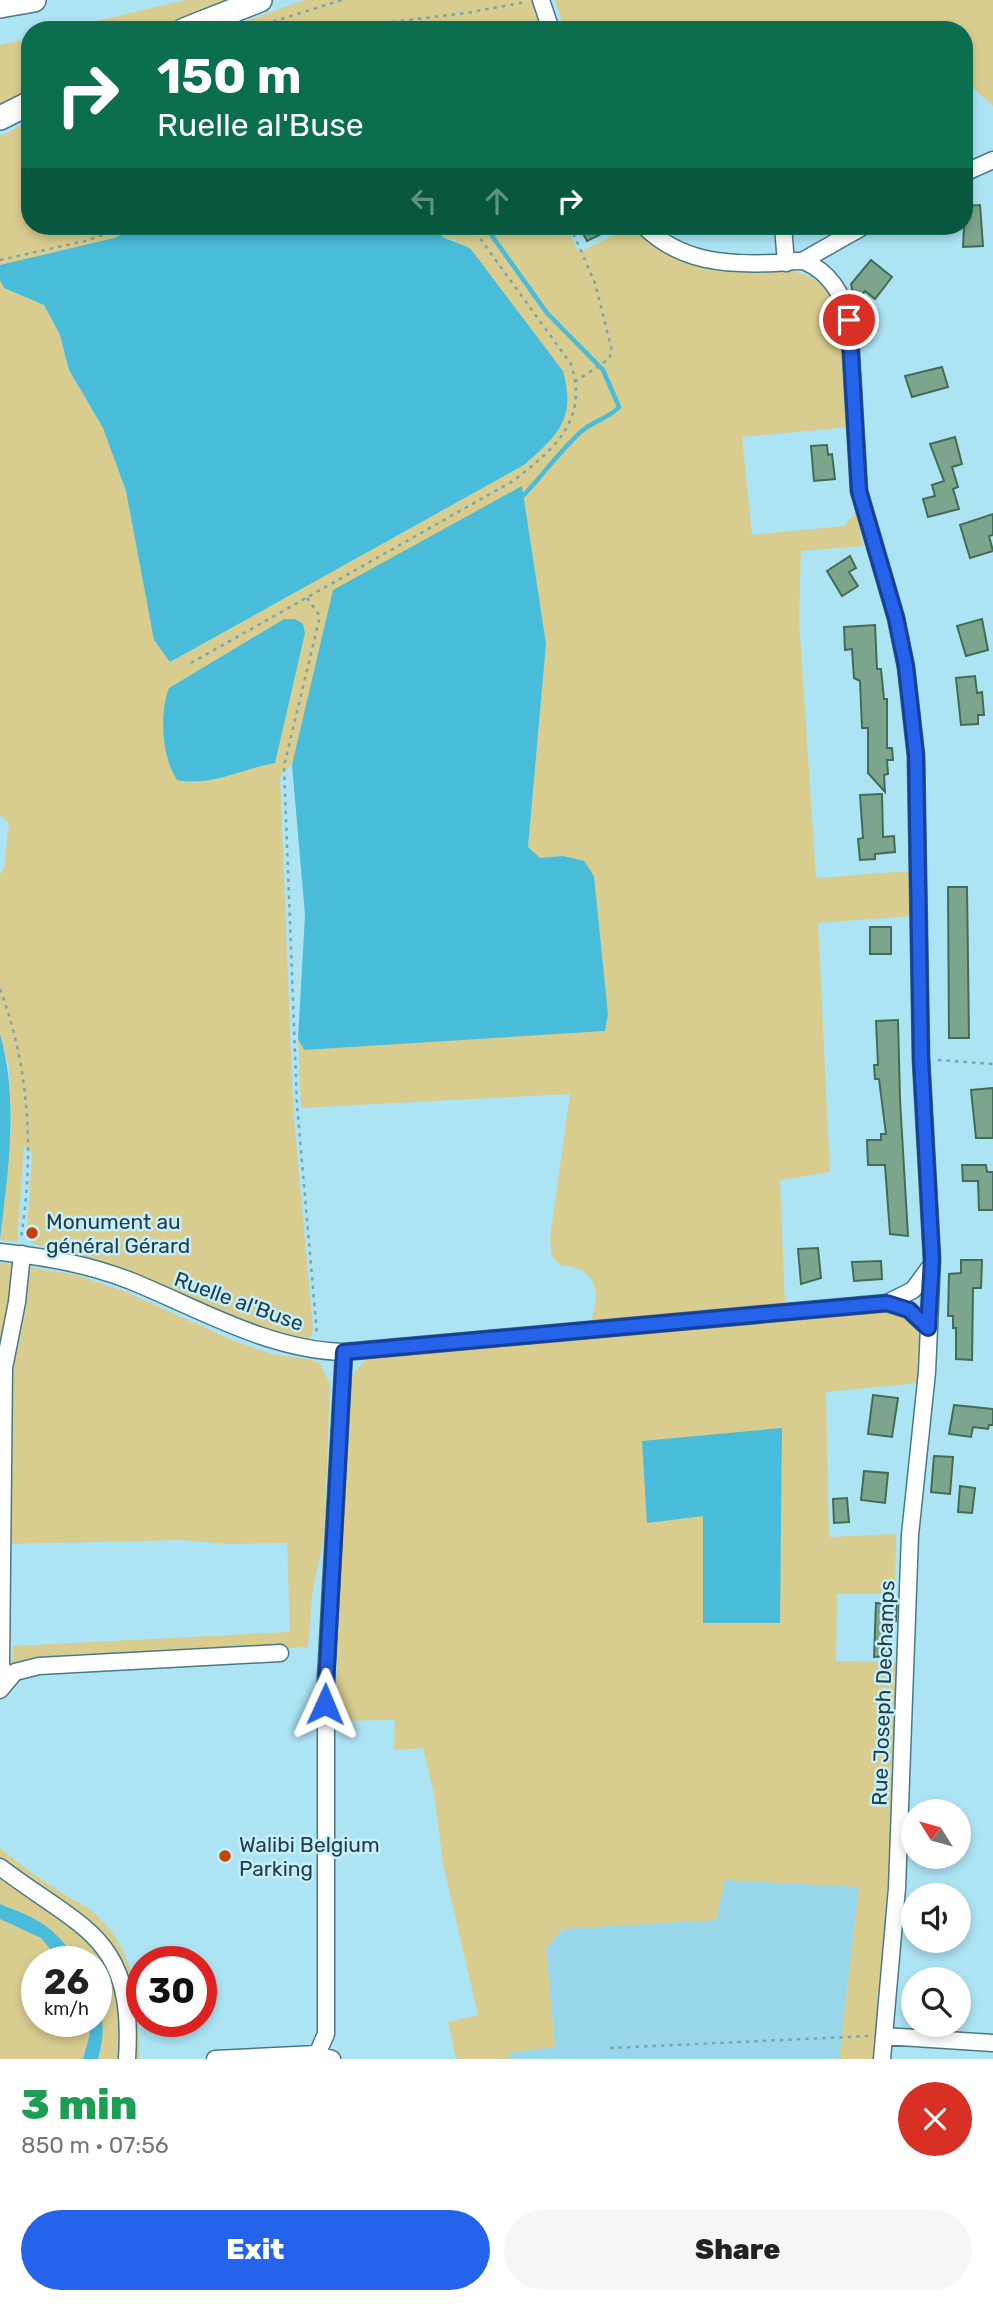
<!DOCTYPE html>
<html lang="en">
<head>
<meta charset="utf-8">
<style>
	body { margin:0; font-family:Rubik,sans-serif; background:#f6f6f6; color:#222; height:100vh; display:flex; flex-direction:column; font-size:26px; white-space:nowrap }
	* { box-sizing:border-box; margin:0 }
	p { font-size:23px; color:#767676 }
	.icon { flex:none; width:38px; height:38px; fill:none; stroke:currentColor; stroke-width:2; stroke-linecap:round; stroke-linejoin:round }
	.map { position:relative; height:2059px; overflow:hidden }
	.sheet { display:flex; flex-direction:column; background:#fff; flex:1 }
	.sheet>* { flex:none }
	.banner { position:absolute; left:21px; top:21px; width:952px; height:214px; border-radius:28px; box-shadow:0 4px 10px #0003; background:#0b6e4f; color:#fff; overflow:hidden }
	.needle { width:46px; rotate:307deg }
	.controls { position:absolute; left:901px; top:1799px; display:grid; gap:14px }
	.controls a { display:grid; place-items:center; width:70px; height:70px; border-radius:50%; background:#fff; box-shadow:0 4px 10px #0003; font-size:35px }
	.speed { position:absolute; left:21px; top:1946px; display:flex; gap:14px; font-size:35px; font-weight:700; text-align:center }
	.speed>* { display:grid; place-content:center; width:91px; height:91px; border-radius:50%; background:#fff; box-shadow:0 4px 10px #0003; line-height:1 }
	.speed small { font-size:18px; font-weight:400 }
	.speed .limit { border:10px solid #d22; background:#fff; color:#111 }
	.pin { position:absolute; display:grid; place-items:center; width:60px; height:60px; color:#fff; margin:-30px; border:4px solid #fff; border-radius:50%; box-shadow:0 2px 7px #0007 }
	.me { position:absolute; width:77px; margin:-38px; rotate:1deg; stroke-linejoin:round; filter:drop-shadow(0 0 5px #0008) }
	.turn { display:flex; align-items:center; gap:24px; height:147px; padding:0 21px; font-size:32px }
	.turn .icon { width:91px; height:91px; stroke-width:2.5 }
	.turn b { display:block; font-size:49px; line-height:60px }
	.lanes { display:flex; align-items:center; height:66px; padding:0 21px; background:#0003; justify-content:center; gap:35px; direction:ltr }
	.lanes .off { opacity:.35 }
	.round { display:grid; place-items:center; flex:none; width:74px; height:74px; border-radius:37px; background:#f6f6f6 }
	.headline { display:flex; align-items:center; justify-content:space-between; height:119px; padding:0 21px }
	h1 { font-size:42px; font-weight:800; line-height:52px; color:#1e9e55 }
	.button { display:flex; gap:14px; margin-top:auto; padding:14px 21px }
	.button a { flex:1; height:80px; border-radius:42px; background:#2563eb; color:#fff; font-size:28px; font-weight:800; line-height:80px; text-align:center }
	.button a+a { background:#f6f6f6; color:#222 }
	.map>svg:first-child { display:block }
	.built { fill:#98d7e9 }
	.green { fill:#d8cc8f; fill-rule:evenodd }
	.water { fill:#49bcda }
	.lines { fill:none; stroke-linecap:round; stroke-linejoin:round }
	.stream { stroke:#49bcda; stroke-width:4.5 }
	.building { fill:#7ba68d; stroke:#436c55; stroke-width:2 }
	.minor-casing { stroke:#467a89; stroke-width:19 }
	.highway-casing { stroke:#467a89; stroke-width:26 }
	.path { stroke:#7aa5b2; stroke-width:2.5; stroke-dasharray:3.5 5; stroke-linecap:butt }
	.minor { stroke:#fff; stroke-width:16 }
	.highway { stroke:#fff; stroke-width:23 }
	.route-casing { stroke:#184099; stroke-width:18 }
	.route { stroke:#2563eb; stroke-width:12 }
	.poi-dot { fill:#c84206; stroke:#c4effc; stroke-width:2.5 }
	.labels { text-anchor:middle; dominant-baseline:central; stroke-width:5; stroke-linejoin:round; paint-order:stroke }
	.poi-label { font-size:21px; fill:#263c43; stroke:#c4effc; text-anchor:start }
	.street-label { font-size:21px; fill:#263c43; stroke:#c4effc }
</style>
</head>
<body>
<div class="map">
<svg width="993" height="2059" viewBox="0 0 993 2059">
	<rect width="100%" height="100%" fill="#ade4f4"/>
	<path class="built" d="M725 1880 859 1887 839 2059H509L508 2053 555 2047 546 1948 563 1929 716 1920Z"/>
	<path class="green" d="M185 0H233L163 30H59Z
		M304 0H534L543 30H222Z
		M555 0H993V106L964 80V30H564Z
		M30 38V93L0 108V45Z
		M30 121V226H143L114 238 0 266V136Z
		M439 226H566L579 252 634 226C648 238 663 253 681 260 729 281 817 245 838 310 849 346 847 389 849 427L742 437 752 535 844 526 856 512 863 546 801 551 799 619 816 878 911 871 912 916 818 923 830 1172 780 1180 785 1303 591 1321C601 1290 597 1268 560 1265L552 1256 550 1239 570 1094 301 1108 298 1039 304 1050 605 1030 608 1014 594 876 563 856 540 858 528 847 546 644 522 487 280 777 293 1107 313 1330 309 1341 277 1336 91 1260 31 1243 27 1228 32 1154 24 1145 17 1242 0 1240 11 1129 9 1068 0 1034V875L4 867 9 823 0 815V280L4 288 44 305 60 335 69 370 103 428 126 491 140 565 170 662 524 465 548 444 455 240 442 237ZM284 619H295L303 625 305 633 274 763 192 783 169 688Z
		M0 1263 17 1264 0 1380Z
		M28 1267 77 1275 124 1291 232 1340 271 1354 313 1360 321 1365 330 1384 324 1539 313 1587 308 1647 12 1665 13 1646 290 1632 287 1543 228 1544 181 1540 7 1544C7 1489 3 1432 8 1377 11 1339 26 1304 28 1267Z
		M893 1308C930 1333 920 1341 918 1383L826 1392 829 1537 896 1534 895 1594H837L836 1661 898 1662 893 1885 876 2059H839L859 1887 725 1880 716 1920 562 1929 546 1948 555 2047 509 2053V2059H456L448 2022 478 2015 443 1864 434 1793 423 1748 394 1750 395 1720 335 1721 347 1386 356 1370 368 1358ZM703 1516 780 1623H703Z
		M0 1848C20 1865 40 1879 62 1893 72 1900 85 1905 94 1913 139 1953 139 2005 139 2059H132C143 2012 129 1958 94 1924 71 1902 28 1883 0 1862Z
		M0 1874C40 1901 90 1928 111 1974 123 1999 122 2032 121 2059H98L102 2047V2012L96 1998V1962H78C53 1925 40 1920 0 1904Z
		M0 1919 41 1938 60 1961 37 1962V2021H86L90 2034 83 2059H0Z"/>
	<path class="water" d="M143 226H439L442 237 470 248 563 371C576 418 559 435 524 465L170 662 154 640 126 491 103 428 69 370 60 335 44 305 4 288 0 280V265L114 238Z
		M522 486 546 644 528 847 540 858 563 856 584 861 594 876 608 1014 605 1031 304 1050 298 1039 305 915 292 765 333 590Z
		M284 619H295L303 624 305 633 275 763C242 769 210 787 177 780 162 757 159 714 169 688Z
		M0 1034C19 1101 8 1172 0 1240Z
		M782 1428 780 1623H703V1516L647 1523 642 1441Z
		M0 1904C40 1920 53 1925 78 1962H61L41 1938 0 1919Z
		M96 1998C105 2017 104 2039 98 2059H83L90 2034 86 2021H96Z"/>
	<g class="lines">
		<path class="stream" d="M485 226 547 313 603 370 619 407C615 414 593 422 583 430 561 449 543 475 523 496"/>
	</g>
	<path class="building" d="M980 205 983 246 963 247 965 206Z
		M579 226H618L587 241Z
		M871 260 892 277 875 299 865 291 855 303 851 284Z
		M942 367 948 387 912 397 905 376Z
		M955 437 962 464 952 467 958 487 953 489 959 509 928 517 923 499 935 496 932 485 944 481 930 444Z
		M827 445 828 455 832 454 835 479 814 481 811 446Z
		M993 514V535L989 536 993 551 970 558 960 525Z
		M850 556 856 568 849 572 858 586 842 596 827 571Z
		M982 619 988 650 966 656 957 626Z
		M875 625 877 669H881L884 699H887V748H892L893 760H887L888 774 884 775 885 792 868 773V728H862L860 681 854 678 852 649 845 650 844 627Z
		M975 676 977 693 982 692 984 715H978V724L961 725 956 678Z
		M882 794 883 837 894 836 895 852 875 854V859L860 860 858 839 863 838 860 795Z
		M948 887H967L969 1038H949Z
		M870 927H891V954H870Z
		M898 1020 900 1100 908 1236 890 1234 885 1165H868L867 1140H881V1134H886L879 1079H875L874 1065H878L876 1021Z
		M993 1088V1138H976L971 1090Z
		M962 1165H986L987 1172H993V1210H979L978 1181H963Z
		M818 1248 821 1278 801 1284 798 1249Z
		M961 1260H982L981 1288H973L972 1360 956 1359V1328H953V1316H948L949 1274 961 1273Z
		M881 1261 882 1279 854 1281 852 1262Z
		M873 1395 898 1398 892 1437 868 1434Z
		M954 1405 993 1409V1425H989L988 1429 973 1427 971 1437 949 1434Z
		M934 1456 953 1457 950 1494 931 1492Z
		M864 1471 888 1473 885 1503 861 1500Z
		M960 1486 975 1488 972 1513 958 1512Z
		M847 1498 849 1522 834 1523 833 1499Z
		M876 1603 897 1604 896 1621H887L886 1656 874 1657Z"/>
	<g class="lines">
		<defs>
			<path id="minor" d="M541 0 551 30
				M964 173 993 160
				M644 226C680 262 726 265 774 263 782 263 799 259 806 262 830 273 843 295 849 320L859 491 896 618 906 667 916 756 921 1059 932 1259 927 1372 910 1535 897 1888 882 2059
				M783 226 786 263
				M804 260 864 226
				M0 1252C45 1257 88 1264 131 1281 200 1309 268 1350 344 1352L887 1303 913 1290 930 1267
				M887 1303 909 1310 928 1328
				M6 1681 1 1665 4 1368 17 1302 22 1254
				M0 1690 15 1672 39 1666 280 1653
				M0 1867C83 1930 135 1936 127 2059
				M884 2036 993 2043
				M215 2059 317 2054 332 2059
				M315 2059 326 2034V1678L344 1352"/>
			<path id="highway" d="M0 6 34 0
				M184 30 260 0
				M0 118 30 103"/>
		</defs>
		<use href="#minor" class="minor-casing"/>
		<use href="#highway" class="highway-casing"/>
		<path class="path" d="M264 30 262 25 342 0
			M325 30 466 13 526 2
			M570 226 595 283 612 351 609 359 576 381
			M0 260 85 241 128 226
			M307 598 320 616 284 766 297 1105 317 1334
			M191 663 513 481C554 449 589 421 571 364L471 226
			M0 989C30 1068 34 1155 21 1238
			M938 1060 993 1064
			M610 2048 869 2036"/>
		<use href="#minor" class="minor"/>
		<use href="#highway" class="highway"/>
	</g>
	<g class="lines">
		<defs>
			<path id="route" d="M325 1704 344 1352 887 1303 909 1310 928 1328 932 1259 921 1059 916 755 906 667 896 618 859 491 849 320"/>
		</defs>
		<use href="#route" class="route-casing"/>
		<use href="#route" class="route"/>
	</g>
	<g class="poi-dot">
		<circle cx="32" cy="1233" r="7"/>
		<circle cx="225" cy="1856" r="7"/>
	</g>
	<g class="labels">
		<g class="poi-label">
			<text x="46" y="1221">Monument au<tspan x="46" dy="24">général Gérard</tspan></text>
			<text x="239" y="1844">Walibi Belgium<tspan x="239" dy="24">Parking</tspan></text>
		</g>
		<g class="street-label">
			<text transform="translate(239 1301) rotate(20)">Ruelle al'Buse</text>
			<text transform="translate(883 1693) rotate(-88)">Rue Joseph Dechamps</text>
		</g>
	</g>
</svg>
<div class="controls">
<a><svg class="needle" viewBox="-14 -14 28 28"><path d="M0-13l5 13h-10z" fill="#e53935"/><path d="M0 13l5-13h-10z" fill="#767676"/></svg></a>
<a><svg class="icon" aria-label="sound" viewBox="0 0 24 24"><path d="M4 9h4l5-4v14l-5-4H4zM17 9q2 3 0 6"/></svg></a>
<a><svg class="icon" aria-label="search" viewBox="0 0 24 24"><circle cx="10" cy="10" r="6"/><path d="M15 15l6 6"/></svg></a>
</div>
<div class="speed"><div>26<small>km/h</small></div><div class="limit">30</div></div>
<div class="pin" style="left:849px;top:320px;background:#d93025"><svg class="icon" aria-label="arrive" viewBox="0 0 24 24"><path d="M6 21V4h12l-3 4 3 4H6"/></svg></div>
<svg class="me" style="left:325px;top:1704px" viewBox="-20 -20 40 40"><path d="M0-17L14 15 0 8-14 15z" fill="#2563eb" stroke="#fff" stroke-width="4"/></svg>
<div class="banner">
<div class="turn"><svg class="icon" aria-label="right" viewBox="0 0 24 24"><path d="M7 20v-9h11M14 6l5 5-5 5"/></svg><div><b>150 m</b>Ruelle al'Buse</div></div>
<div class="lanes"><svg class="icon off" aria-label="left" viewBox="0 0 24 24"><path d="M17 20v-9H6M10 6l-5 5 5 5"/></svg><svg class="icon off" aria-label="ahead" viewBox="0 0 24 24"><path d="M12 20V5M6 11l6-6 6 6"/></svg><svg class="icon" aria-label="right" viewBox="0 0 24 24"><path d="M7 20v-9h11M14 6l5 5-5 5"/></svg></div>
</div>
</div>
<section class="sheet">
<div class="headline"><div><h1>3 min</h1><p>850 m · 07:56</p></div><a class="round" style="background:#d93025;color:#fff"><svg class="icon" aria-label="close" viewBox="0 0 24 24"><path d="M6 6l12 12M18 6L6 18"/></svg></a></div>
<div class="button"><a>Exit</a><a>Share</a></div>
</section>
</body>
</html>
